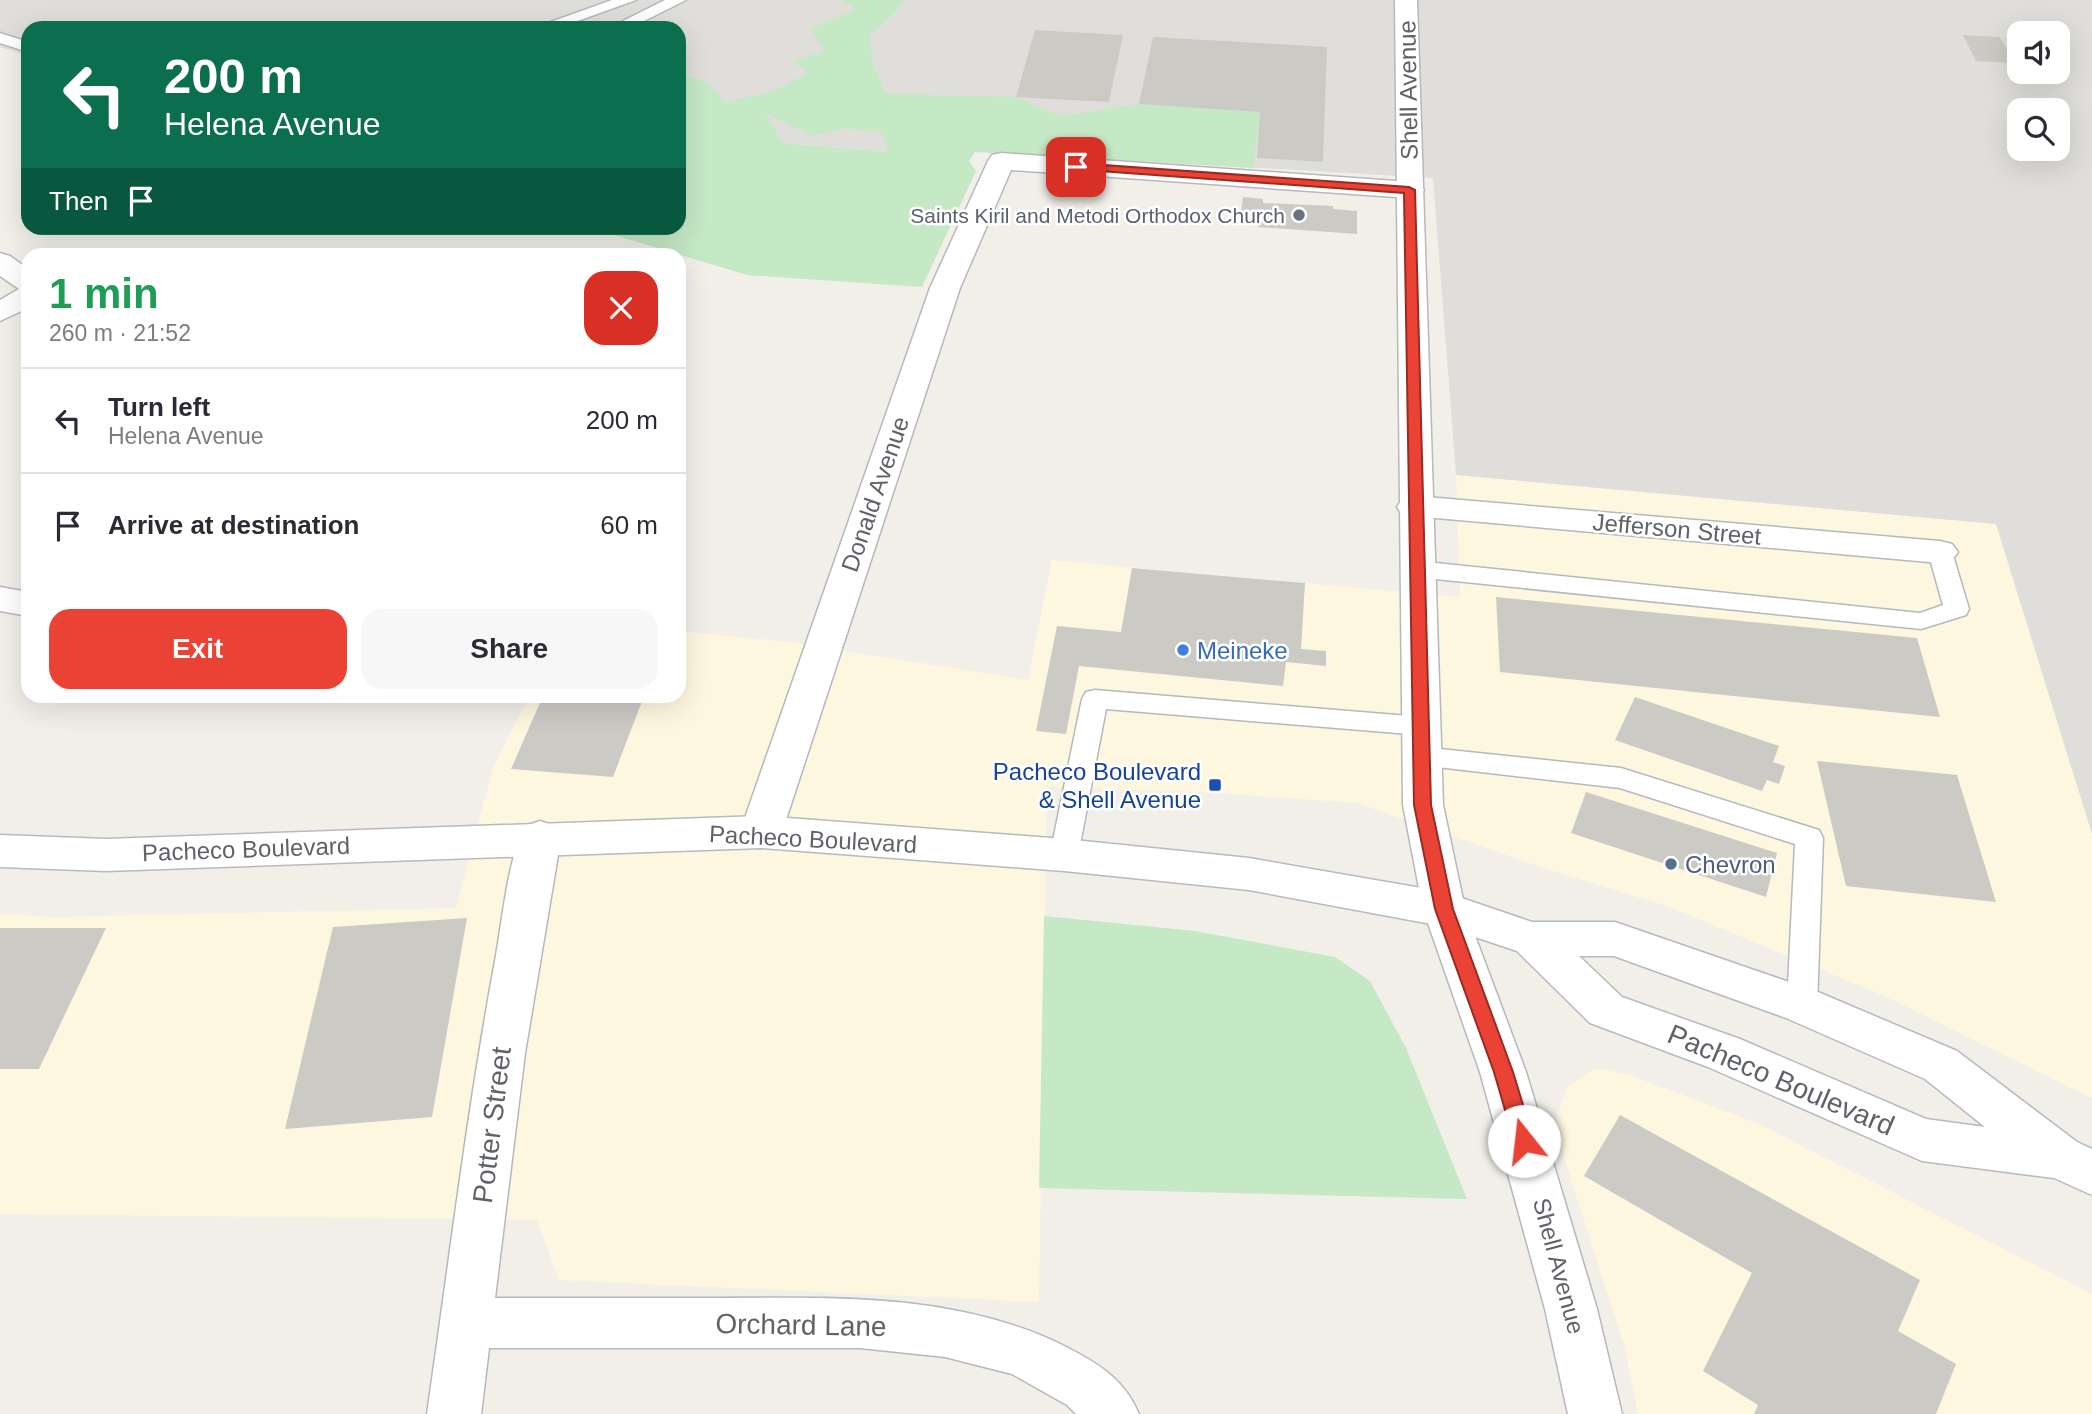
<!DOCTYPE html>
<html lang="en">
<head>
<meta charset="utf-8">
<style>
	body { margin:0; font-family:Helvetica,sans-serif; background:#f7f7f7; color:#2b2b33; height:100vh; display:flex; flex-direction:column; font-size:26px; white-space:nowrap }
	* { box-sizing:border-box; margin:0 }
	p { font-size:23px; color:#7c7c81 }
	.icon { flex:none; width:38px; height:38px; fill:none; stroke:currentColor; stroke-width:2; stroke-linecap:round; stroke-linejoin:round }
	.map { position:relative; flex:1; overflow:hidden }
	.drawer { position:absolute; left:21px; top:248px; width:665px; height:455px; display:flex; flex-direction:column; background:#fff; border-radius:21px; box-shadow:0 7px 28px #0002 }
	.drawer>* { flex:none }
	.top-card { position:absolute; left:21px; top:21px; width:665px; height:214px; border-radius:21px; box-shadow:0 7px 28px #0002; background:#0b6e4f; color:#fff; overflow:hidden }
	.controls { position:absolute; left:2007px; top:21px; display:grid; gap:14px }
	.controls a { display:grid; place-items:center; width:63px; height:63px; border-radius:14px; background:#fff; box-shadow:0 7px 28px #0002; font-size:35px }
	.pin { position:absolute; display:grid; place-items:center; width:60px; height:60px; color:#fff; margin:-30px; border-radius:14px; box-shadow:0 4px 10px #0006 }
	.me { position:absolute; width:77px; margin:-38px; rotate:344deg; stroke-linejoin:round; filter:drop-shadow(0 0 5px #0008) }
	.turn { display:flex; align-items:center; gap:24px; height:147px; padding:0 28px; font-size:32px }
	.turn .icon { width:91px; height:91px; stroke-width:2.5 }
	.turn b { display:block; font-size:49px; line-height:60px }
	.then { display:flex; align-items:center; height:66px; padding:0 28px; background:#0003; gap:14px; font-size:26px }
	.round { display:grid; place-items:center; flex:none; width:74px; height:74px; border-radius:21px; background:#f7f7f7 }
	.overview { display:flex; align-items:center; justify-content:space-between; height:119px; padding:0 28px }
	h1 { font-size:42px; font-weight:600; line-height:52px; color:#1e9e55 }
	.action { display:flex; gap:14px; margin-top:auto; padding:14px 28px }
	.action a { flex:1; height:80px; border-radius:21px; background:#ea4335; color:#fff; font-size:28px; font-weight:600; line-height:80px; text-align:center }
	.action a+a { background:#f7f7f7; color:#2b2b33 }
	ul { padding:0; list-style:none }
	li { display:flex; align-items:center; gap:21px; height:105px; padding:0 28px; border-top:2px solid #e1e1e2 }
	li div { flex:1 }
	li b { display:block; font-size:26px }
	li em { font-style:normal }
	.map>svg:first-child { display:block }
	.commercial { fill:#fef7e0 }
	.industrial { fill:#e0deda; fill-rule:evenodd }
	.green { fill:#c5e8c5; fill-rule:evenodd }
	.building { fill:#cccac5 }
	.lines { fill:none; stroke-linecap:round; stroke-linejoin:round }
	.service-casing { stroke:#b5b8bc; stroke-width:3 }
	.minor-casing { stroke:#b5b8bc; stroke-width:3 }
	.tertiary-casing { stroke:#b5b8bc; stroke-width:3 }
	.secondary-casing { stroke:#b6babf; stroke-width:3 }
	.service { fill:#fff; fill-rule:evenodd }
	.minor { fill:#fff; fill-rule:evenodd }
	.tertiary { fill:#fff; fill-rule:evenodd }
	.secondary { fill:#fff; fill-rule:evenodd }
	.route { fill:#ea4335; stroke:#982c22; stroke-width:2 }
	.worship-dot { fill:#6b7280; stroke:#fff; stroke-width:2.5 }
	.shop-dot { fill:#3f7fe0; stroke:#fff; stroke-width:2.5 }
	.transit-dot { fill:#1a4fb4; stroke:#fff; stroke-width:2.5 }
	.service-dot { fill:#5c6f8a; stroke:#fff; stroke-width:2.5 }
	.labels { text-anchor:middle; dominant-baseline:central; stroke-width:5; stroke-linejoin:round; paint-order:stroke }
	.far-worship-label { font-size:21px; fill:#5b616d; stroke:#fff; text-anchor:end }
	.street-label { font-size:24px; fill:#5f6368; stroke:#fff }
	.shop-label { font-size:24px; fill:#366cbe; stroke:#fff; text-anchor:start }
	.transit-label { font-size:24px; fill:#164399; stroke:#fff; text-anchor:end }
	.service-label { font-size:24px; fill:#4e5e75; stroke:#fff; text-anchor:start }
	.near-street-label { font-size:28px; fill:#5f6368; stroke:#fff }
</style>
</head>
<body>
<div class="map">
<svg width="2092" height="1414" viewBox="0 0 2092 1414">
	<rect width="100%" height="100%" fill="#f1efe8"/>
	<path class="commercial" d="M1456 475 1996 524 2092 834V1098L1880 994 1667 906 1553 871 1357 803 1202 792 1047 787 1039 1302 559 1280 537 1220 0 1214V914L54 917 456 908 493 768 529 697 679 696V631L789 642 1028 680 1052 560 1460 597Z
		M1596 1068 1630 1075 1759 1124 2092 1294V1414H1638L1624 1345 1565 1161 1556 1119 1568 1086Z"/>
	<path class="industrial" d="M0 0H2092V834L1996 524 1456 475 1433 178 984 152H888L679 134V28H28V56L0 47ZM2020 33H2058V72H2020ZM2020 110H2058V149H2020Z"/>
	<path class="green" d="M842 0H904L897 11 869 36 873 64 886 94 1016 97 1061 116 1139 104 1260 112 1253 168 975 152 969 161 976 171 922 287 747 275 591 228H679V73L710 84 725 102 771 92 808 73 792 61 824 51 810 28 856 10ZM765 113 812 136 846 128 882 133 888 152 783 143Z
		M1044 916 1195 931 1335 957 1370 981 1406 1048 1467 1199 1039 1188Z"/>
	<path class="building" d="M1035 30 1123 35 1109 102 1016 97Z
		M1963 35 2000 37 2015 63 1976 61Z
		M1153 37 1327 47 1323 162 1257 158 1260 112 1139 104Z
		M1243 197 1263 199V203L1333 206V209L1357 211V234L1258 227 1259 221 1240 219Z
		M1132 568 1305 583 1301 649 1326 651V666L1286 662 1283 686 1079 666 1066 734 1036 731 1057 626 1121 632Z
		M1496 597 1917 638 1940 717 1500 672Z
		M543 696H644L613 777 511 769Z
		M1635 697 1779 746 1773 762 1785 766 1779 784 1767 780 1762 791 1615 740Z
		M1817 761 1957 775 1996 902 1846 886Z
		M1586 792 1777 853 1766 897 1571 833Z
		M467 918 432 1117 285 1129 333 927Z
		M0 928H106L39 1069H0Z
		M1620 1115 1920 1280 1898 1331 1956 1364 1936 1414H1754L1758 1405 1703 1371 1752 1273 1584 1176Z"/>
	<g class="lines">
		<defs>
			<path id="service" d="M612 0H636L558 28H534Z
				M665 0H686L630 28H609Z
				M0 33 28 42V52L0 43Z
				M1940 544 1948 547 1952 552 1969 609 1966 615 1921 629 1416 577 1407 575 1404 569 1407 563 1416 561 1920 613 1943 605 1928 552 1932 547Z
				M1095 690 1421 717 1430 719 1434 726 1430 733 1421 735 1106 709 1078 855 1074 863 1064 866 1054 863 1050 855 1082 699 1086 692Z
				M1421 747 1621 768 1819 830 1823 838 1817 1005 1813 1014 1802 1018 1791 1014 1787 1005 1795 844 1620 788 1411 764 1407 757 1411 750Z"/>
			<path id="minor" d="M1001 153 1410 182 1420 184 1424 190 1420 196 1410 198 1011 170 960 288 782 832 776 843 761 848 746 843 740 832 930 288 988 161 992 155Z
				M0 253 10 256 28 269V308L0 321V300L19 289 0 276Z
				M1414 496 1940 541 1952 544 1958 552 1952 560 1940 563 1402 515 1397 507 1402 499Z
				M0 587 28 592V616L0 611Z
				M540 821 555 826 561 837 525 1053 495 1298C564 1298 633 1298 702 1298 828 1298 958 1290 1072 1350 1102 1366 1125 1381 1139 1414H1076L1067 1405 1012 1374 945 1357 860 1348H489L481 1414H427C449 1263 467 1111 495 961 502 923 508 858 525 826Z"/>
			<path id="tertiary" d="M1395 0H1417L1443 805 1465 909 1526 1072 1597 1309 1622 1414H1568L1545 1309 1480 1072 1423 909 1403 805Z"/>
			<path id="secondary" d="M761 816 1064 839 1249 858 1444 892 1532 922H1615L1818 992 1957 1051 2077 1142 2092 1149V1195L2054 1178 1922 1161 1708 1067 1590 1023 1517 951 1442 926 1249 890 1064 871 761 848 106 871 0 867V835L106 839ZM1579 956H1614L1786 1018 1925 1079 1985 1127 1926 1119 1740 1039 1622 997Z"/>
		</defs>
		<use href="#service" class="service-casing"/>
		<use href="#minor" class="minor-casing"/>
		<use href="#tertiary" class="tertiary-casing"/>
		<use href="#secondary" class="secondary-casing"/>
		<use href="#service" class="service"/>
		<use href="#minor" class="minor"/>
		<use href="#tertiary" class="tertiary"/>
		<use href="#secondary" class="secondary"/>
	</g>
	<path class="route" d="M1076 163 1409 187 1415 190 1431 805 1453 909 1513 1072 1534 1141 1531 1147 1524 1150 1517 1147 1514 1141 1494 1072 1435 909 1414 805 1404 193 1072 169 1070 167Z"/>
	<circle class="worship-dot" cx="1299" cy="215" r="7"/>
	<circle class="shop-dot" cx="1183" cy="650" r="7"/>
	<rect class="transit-dot" x="1208" y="778" width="14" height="14" rx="3.5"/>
	<circle class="service-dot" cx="1671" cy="864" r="7"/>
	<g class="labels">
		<g class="far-worship-label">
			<text x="1285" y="215">Saints Kiril and Metodi Orthodox Church</text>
		</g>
		<g class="street-label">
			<text transform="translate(1408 90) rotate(-91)">Shell Avenue</text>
			<text transform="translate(875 494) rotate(-71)">Donald Avenue</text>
			<text transform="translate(1677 529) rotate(5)">Jefferson Street</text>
			<text transform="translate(813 839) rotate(3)">Pacheco Boulevard</text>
			<text transform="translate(246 849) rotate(-2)">Pacheco Boulevard</text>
			<text transform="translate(1559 1266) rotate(75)">Shell Avenue</text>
		</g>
		<g class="shop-label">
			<text x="1197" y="650">Meineke</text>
		</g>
		<g class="transit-label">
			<text x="1201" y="771">Pacheco Boulevard<tspan x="1201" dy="28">&amp; Shell Avenue</tspan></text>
		</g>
		<g class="service-label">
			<text x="1685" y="864">Chevron</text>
		</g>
		<g class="near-street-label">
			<text transform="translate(1781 1080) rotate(23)">Pacheco Boulevard</text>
			<text transform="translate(492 1125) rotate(-83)">Potter Street</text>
			<text transform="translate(801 1325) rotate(1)">Orchard Lane</text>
		</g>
	</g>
</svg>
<div class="controls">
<a><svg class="icon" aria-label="sound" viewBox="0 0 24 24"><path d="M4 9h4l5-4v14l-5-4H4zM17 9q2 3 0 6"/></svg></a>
<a><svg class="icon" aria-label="search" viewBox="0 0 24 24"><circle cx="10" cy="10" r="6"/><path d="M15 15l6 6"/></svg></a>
</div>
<div class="pin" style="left:1076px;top:167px;background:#d93025"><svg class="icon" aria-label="arrive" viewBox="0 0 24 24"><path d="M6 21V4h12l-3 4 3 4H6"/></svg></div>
<svg class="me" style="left:1524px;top:1141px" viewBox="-20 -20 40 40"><circle r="19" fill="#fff"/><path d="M0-13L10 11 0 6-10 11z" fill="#ea4335"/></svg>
<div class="top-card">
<div class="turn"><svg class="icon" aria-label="left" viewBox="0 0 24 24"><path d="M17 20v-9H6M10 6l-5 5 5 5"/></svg><div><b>200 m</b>Helena Avenue</div></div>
<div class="then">Then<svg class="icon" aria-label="arrive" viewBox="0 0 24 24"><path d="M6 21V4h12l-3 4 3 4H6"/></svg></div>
</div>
<section class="drawer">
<div class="overview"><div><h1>1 min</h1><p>260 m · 21:52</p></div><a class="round" style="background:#d93025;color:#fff"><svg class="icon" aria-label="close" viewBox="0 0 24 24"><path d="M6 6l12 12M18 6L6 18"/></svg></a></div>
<ul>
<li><svg class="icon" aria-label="left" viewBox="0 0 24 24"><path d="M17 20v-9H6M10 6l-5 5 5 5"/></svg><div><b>Turn left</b><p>Helena Avenue</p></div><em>200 m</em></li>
<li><svg class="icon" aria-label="arrive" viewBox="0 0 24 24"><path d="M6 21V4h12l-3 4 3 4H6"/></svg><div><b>Arrive at destination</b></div><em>60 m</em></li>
</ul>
<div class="action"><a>Exit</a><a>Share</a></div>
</section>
</div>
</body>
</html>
